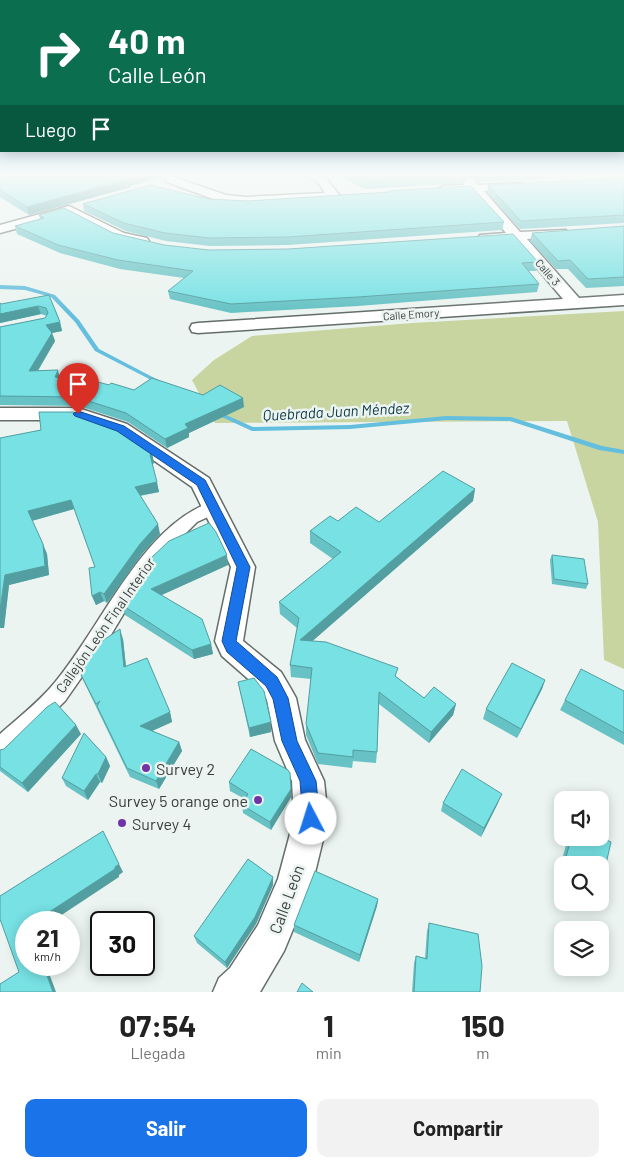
<!DOCTYPE html>
<html lang="es">
<head>
<meta charset="utf-8">
<style>
	body { margin:0; font-family:Barlow,sans-serif; background:#f2f2f2; color:#222; height:100vh; display:flex; flex-direction:column; font-size:19px; white-space:nowrap }
	* { box-sizing:border-box; margin:0 }
	p { font-size:16px; color:#767676 }
	.icon { flex:none; width:28px; height:28px; fill:none; stroke:currentColor; stroke-width:2; stroke-linecap:round; stroke-linejoin:round }
	.map { position:relative; height:992px; overflow:hidden }
	.panel { display:flex; flex-direction:column; background:#fff; flex:1 }
	.panel>* { flex:none }
	.top-card { position:absolute; left:0px; top:0px; width:625px; height:152px; box-shadow:0 2px 12px #0003; background:#0b6e4f; color:#fff; overflow:hidden }
	.controls { position:absolute; left:554px; top:791px; display:grid; gap:10px }
	.controls a { display:grid; place-items:center; width:55px; height:55px; border-radius:10px; background:#fff; box-shadow:0 2px 12px #0003; font-size:25px }
	.speed { position:absolute; left:15px; top:911px; display:flex; gap:10px; font-size:25px; font-weight:700; text-align:center }
	.speed>* { display:grid; place-content:center; width:65px; height:65px; border-radius:50%; background:#fff; box-shadow:0 2px 12px #0003; line-height:1 }
	.speed small { font-size:12px; font-weight:400 }
	.speed .limit { border:2px solid #111; border-radius:8px; background:#fff; color:#111 }
	.pin { position:absolute; display:grid; place-items:center; width:42px; height:42px; color:#fff; margin:-51px -21px; border-radius:50% 50% 50% 0; rotate:-45deg; box-shadow:0 0 5px #0007 }
	.pin .icon { rotate:45deg }
	.me { position:absolute; width:55px; margin:-28px; rotate:355deg; stroke-linejoin:round; filter:drop-shadow(0 0 4px #0008) }
	.turn { display:flex; align-items:center; gap:18px; height:105px; padding:0 25px; font-size:22px }
	.turn .icon { width:65px; height:65px; stroke-width:2.5 }
	.turn b { display:block; font-size:35px; line-height:42px }
	.then { display:flex; align-items:center; height:48px; padding:0 25px; background:#0003; gap:10px; font-size:19px }
	.eta { display:flex; justify-content:space-evenly; align-items:center; height:85px; text-align:center }
	.eta b { font-size:30px; font-weight:700; line-height:35px }
	.primary-button { display:flex; gap:10px; margin-top:auto; padding:10px 25px }
	.primary-button a { flex:1; height:58px; border-radius:10px; background:#1a73e8; color:#fff; font-size:20px; font-weight:700; line-height:58px; text-align:center }
	.primary-button a+a { background:#f2f2f2; color:#222 }
	.map>svg:first-child { display:block }
	.green { fill:#c8d5a0 }
	.lines { fill:none; stroke-linecap:round; stroke-linejoin:round }
	.stream { fill:#64bede; fill-rule:evenodd }
	.pedestrian-casing { stroke:#656d6a; stroke-width:3 }
	.minor-casing { stroke:#656d6a; stroke-width:3 }
	.pedestrian { fill:#fff; fill-rule:evenodd }
	.minor { fill:#fff; fill-rule:evenodd }
	.wall { fill:#66c2c4 }
	.shaded-wall { fill:#539ea0 }
	.building { fill:#77e1e4; stroke:#539ea0 }
	.route { fill:#1a73e8; stroke:#114b97 }
	.poi-dot { fill:#7034a9; stroke:#ebf4f0; stroke-width:2 }
	.labels { text-anchor:middle; dominant-baseline:central; stroke-width:5; stroke-linejoin:round; paint-order:stroke }
	.far-street-label { font-size:11px; fill:#3a3d3c; stroke:#ebf4f0 }
	.street-label { font-size:14px; fill:#3a3d3c; stroke:#ebf4f0 }
	.water-label { font-size:15px; font-style:italic; fill:#0d3745; stroke:#ebf4f0 }
	.near-poi-label { font-size:16px; fill:#3a3d3c; stroke:#ebf4f0; text-anchor:start }
	.near-street-label { font-size:16px; fill:#3a3d3c; stroke:#ebf4f0 }
</style>
</head>
<body>
<div class="map">
<svg width="624" height="992" viewBox="0 0 624 992">
	<rect width="100%" height="100%" fill="#ebf4f0"/>
	<path class="green" d="M624 311V669L604 660 598 522 567 421 215 423 192 380 214 360 252 336 412 323Z"/>
	<g class="lines">
		<path class="stream" d="M0 285 25 286 55 295 79 320 99 349 162 382 161 383H157L95 351 75 322 51 297 25 290 0 289Z
			M215 410 253 427 350 425 446 416 511 417 602 446 624 450V454L599 450 510 421 446 420 350 429 252 431 213 413 212 412 213 411Z"/>
		<defs>
			<path id="pedestrian" d="M215 501 221 503 223 507 221 511 197 522 151 568 109 638 65 701 8 757 0 760V734C17 719 36 704 51 687 100 632 141 523 215 501Z"/>
			<path id="minor" d="M307 175 325 177 340 196 338 199 246 205 224 203 167 182 165 180 171 176 226 195 246 197 325 193 317 181 308 177Z
				M469 178 473 179 478 185 523 183 525 186 523 189 519 190 484 191 520 232 566 230 568 233 566 236 561 237 527 239 579 298 624 295V305L198 333 192 332 190 328 192 324 198 323 563 299 513 240 480 241 478 238 480 235 506 233 471 192 443 194 437 190 443 186 465 185 463 182Z
				M69 206 124 233 147 238 149 241 142 245 115 239 66 215 0 233V225Z
				M0 408H78L127 424 209 478 255 567 243 641 281 672 291 689 296 698 305 740 324 781 328 819 313 881 284 951 260 992H213L219 978 230 968 258 925 278 879 294 819 292 781 275 741 267 700 261 690 222 656 215 641 231 567 192 487 113 432 76 420H0Z"/>
		</defs>
		<use href="#pedestrian" class="pedestrian-casing"/>
		<use href="#minor" class="minor-casing"/>
		<use href="#pedestrian" class="pedestrian"/>
		<use href="#minor" class="minor"/>
	</g>
	<path class="wall" d="M0 175 130 186 131 187 29 215 0 197Z
		M335 175H609L478 182 469 176 462 180V183L366 189Z
		M624 178V223L520 229 487 193 488 185Z
		M388 191 504 222 502 230 288 245 210 246 166 241 126 231 84 211 83 204 208 199 248 201 388 192Z
		M39 215 164 245 209 250 538 262 536 271H529L539 284 537 292 358 306 231 313 170 299 168 291 184 278 120 269 60 253 17 234 15 226 40 219Z
		M624 226V286L586 288 568 269H556L530 241 532 233Z
		M49 295 60 322 62 331 52 333 55 341 38 371 60 379 92 387 203 395 244 407 189 433V437L167 448 128 422 79 406 0 405V327L45 318 47 316 41 314 0 323V303L1 304Z
		M0 438 152 453 154 463 152 464 159 492 140 496 160 534 142 554 107 603 104 601 96 605 92 596 95 567 74 509 32 521 47 554 49 575 9 585 4 628Z
		M475 489 473 501 312 641 397 677 424 698 456 704 453 715 429 743 379 704 377 752 376 763 353 761 352 768 318 764 306 735V724L311 679 291 677 290 665 297 628 280 614 279 602 333 559 310 543V531L338 521 379 522Z
		M552 555 588 584 586 589 552 584 550 560Z
		M228 565 161 595 211 644 213 654 194 659 125 615 122 605Z
		M123 639 126 666 170 712 172 722 152 731 179 742 182 751 159 789 130 777 85 684 81 675Z
		M545 680 542 689 517 738 483 719 486 709Z
		M238 682 271 722V732L250 737 240 692Z
		M624 691V745L560 710 565 700Z
		M81 734 28 792 0 771V750Z
		M106 757 110 766 102 783 100 782 88 800 66 786 62 778Z
		M229 782 291 797 271 830 243 813 242 805 245 799 230 791Z
		M443 803H498L481 837 441 811Z
		M568 838H600V865H562V885L556 881Z
		M273 877V885L256 924 227 968 197 943 194 936Z
		M378 899 377 906 359 962 294 932V925Z
		M429 923 480 992H412L414 963 416 956 425 958 427 931Z"/>
	<path class="shaded-wall" d="M141 175H170L130 186 131 187 29 215 27 207Z
		M463 175H469V176L462 180Z
		M38 306 41 314 0 323V314Z
		M60 322 62 331 52 333 55 341 32 380 29 371 46 325Z
		M58 370 60 379 55 377Z
		M243 398 244 407 189 433V437L167 448 165 439 185 424Z
		M152 453 154 463 152 465 150 455Z
		M157 482 159 492 137 496 135 487Z
		M475 489 473 501 300 652V640Z
		M71 500 74 509 31 521 28 511Z
		M158 524 160 534 142 554 107 603 104 594 140 544Z
		M43 544 47 554 49 575 9 585 4 628H0V610L5 575Z
		M227 555 228 565 153 599 151 589Z
		M100 592 104 601 96 605 92 596Z
		M120 629 123 639 127 677 124 667Z
		M211 644 213 654 194 659 192 650Z
		M545 680 542 689 517 738 521 729Z
		M456 704 453 715 429 743 431 732Z
		M170 712 172 722 143 735 140 726Z
		M271 722V732L250 737 249 728Z
		M76 725 81 734 28 792 22 783Z
		M179 742 182 751 159 789 156 781Z
		M106 757 110 766 102 783 98 774Z
		M96 774 100 782 88 800 84 791Z
		M291 789V797L271 830 270 822Z
		M502 794 498 803 481 837 484 828Z
		M119 864 123 872 119 875V877L51 922H34Z
		M273 877V885L256 924 227 968 225 962Z
		M378 899 377 906 359 962 360 955Z
		M43 965H46L56 992H53Z"/>
	<path class="building" d="M0 175H141L127 178 129 179 27 207 0 190Z
		M351 175H463V176L366 181Z
		M624 178V215L521 221 488 185Z
		M150 185 208 199 248 201 390 192 388 191 471 186 504 222 288 237 209 238 165 233 124 223 83 204Z
		M64 208 113 233 164 245 209 250 288 249 513 234 538 262 522 263 539 284 358 297 231 304 168 291 193 271 118 260 58 245 15 226 44 218 39 215Z
		M624 226V277L588 279 570 260 558 261 532 233Z
		M49 295 60 322 46 325 52 333 29 371 58 370 55 377 92 387 98 382 109 385 111 383 134 390 152 378 203 395 220 385 243 398 185 424 188 428 165 439 126 413 76 397 0 396V327L45 318 48 313 46 308 38 306 0 314V303L1 304Z
		M39 412H73L110 424 152 453 150 455 157 482 135 487 158 524 140 544 104 594 100 592 92 596 89 568 95 567 71 500 28 511 43 544 45 566 5 575 0 610V438L41 430Z
		M443 471 475 489 300 640 326 642 398 668 395 676 424 698 434 687 456 704 431 732 379 692 377 752 353 750V757L318 753 306 724 312 668 290 665 299 618 279 602 341 552 310 531 330 516 338 521 356 507 379 522Z
		M209 523 216 532 227 555 151 589 202 619 211 644 192 650 122 605 150 559 169 541Z
		M552 555 584 559 588 584 554 579Z
		M120 629 124 667 147 658 170 712 140 726 179 742 156 781 127 768 97 706 100 701 96 704 81 675 85 661 96 645Z
		M512 663 545 680 521 729 486 709Z
		M581 669 624 691V733L565 700Z
		M254 678 264 691 271 722 249 728 238 682Z
		M55 702 76 725 22 783 0 767V750L4 749 47 707Z
		M84 733 106 757 98 774H96L84 791 62 778Z
		M251 749 288 770 290 773 291 789 270 822 242 805 248 794 229 782Z
		M462 769 502 794 484 828 443 803Z
		M103 831 119 864 115 867V869L34 922H26V965H43L53 992H0V984L19 972 0 919V896Z
		M600 837 611 842 600 890V865H564L571 838H600Z
		M248 859 273 877 255 917 225 962 194 936Z
		M315 871 378 899 360 955 294 925Z
		M429 923 478 934 482 966 480 992H414L416 956 427 959Z
		M302 983 313 992H297Z"/>
	<linearGradient id="sky" x2="0" y2="1"><stop stop-color="#73b8e4"/><stop offset="0.56" stop-color="#f6faf8"/><stop offset="1" stop-color="#f6faf8" stop-opacity="0"/></linearGradient>
	<rect width="624" height="313" fill="url(#sky)"/>
	<path class="route" d="M78 411 124 426 205 480 250 567 236 641 277 677 288 698 297 741 316 781 320 819 317 825 311 828 305 825 303 819 300 781 282 741 273 699 266 686 227 652 222 641 237 567 197 485 117 431 75 416 73 414Z"/>
	<g class="poi-dot">
		<circle cx="146" cy="768" r="5"/>
		<circle cx="258" cy="800" r="5"/>
		<circle cx="122" cy="823" r="5"/>
	</g>
	<g class="labels">
		<g class="far-street-label">
			<text transform="translate(548 272) rotate(49)">Calle 3</text>
			<text transform="translate(411 314) rotate(-4)">Calle Emory</text>
		</g>
		<g class="street-label">
			<text transform="translate(105 625) rotate(-55)">Callejón León Final Interior</text>
		</g>
		<g class="water-label">
			<text transform="translate(336 411) rotate(-3)">Quebrada Juan Méndez</text>
		</g>
		<g class="near-poi-label">
			<text x="156" y="768">Survey 2</text>
			<text x="248" y="800" text-anchor="end">Survey 5 orange one</text>
			<text x="132" y="823">Survey 4</text>
		</g>
		<g class="near-street-label">
			<text transform="translate(286 899) rotate(-70)">Calle León</text>
		</g>
	</g>
</svg>
<div class="controls">
<a><svg class="icon" aria-label="sound" viewBox="0 0 24 24"><path d="M4 9h4l5-4v14l-5-4H4zM17 9q2 3 0 6"/></svg></a>
<a><svg class="icon" aria-label="search" viewBox="0 0 24 24"><circle cx="10" cy="10" r="6"/><path d="M15 15l6 6"/></svg></a>
<a><svg class="icon" aria-label="layers" viewBox="0 0 24 24"><path d="M12 4l9 5-9 5-9-5zM3 14l9 5 9-5"/></svg></a>
</div>
<div class="speed"><div>21<small>km/h</small></div><div class="limit">30</div></div>
<div class="pin" style="left:78px;top:414px;background:#d93025"><svg class="icon" aria-label="arrive" viewBox="0 0 24 24"><path d="M6 21V4h12l-3 4 3 4H6"/></svg></div>
<svg class="me" style="left:311px;top:819px" viewBox="-20 -20 40 40"><circle r="19" fill="#fff"/><path d="M0-13L10 11 0 6-10 11z" fill="#1a73e8"/></svg>
<div class="top-card">
<div class="turn"><svg class="icon" aria-label="right" viewBox="0 0 24 24"><path d="M7 20v-9h11M14 6l5 5-5 5"/></svg><div><b>40 m</b>Calle León</div></div>
<div class="then">Luego<svg class="icon" aria-label="arrive" viewBox="0 0 24 24"><path d="M6 21V4h12l-3 4 3 4H6"/></svg></div>
</div>
</div>
<section class="panel">
<div class="eta">
<div><b>07:54</b><p>Llegada</p></div>
<div><b>1</b><p>min</p></div>
<div><b>150</b><p>m</p></div>
</div>
<div class="primary-button"><a>Salir</a><a>Compartir</a></div>
</section>
</body>
</html>
